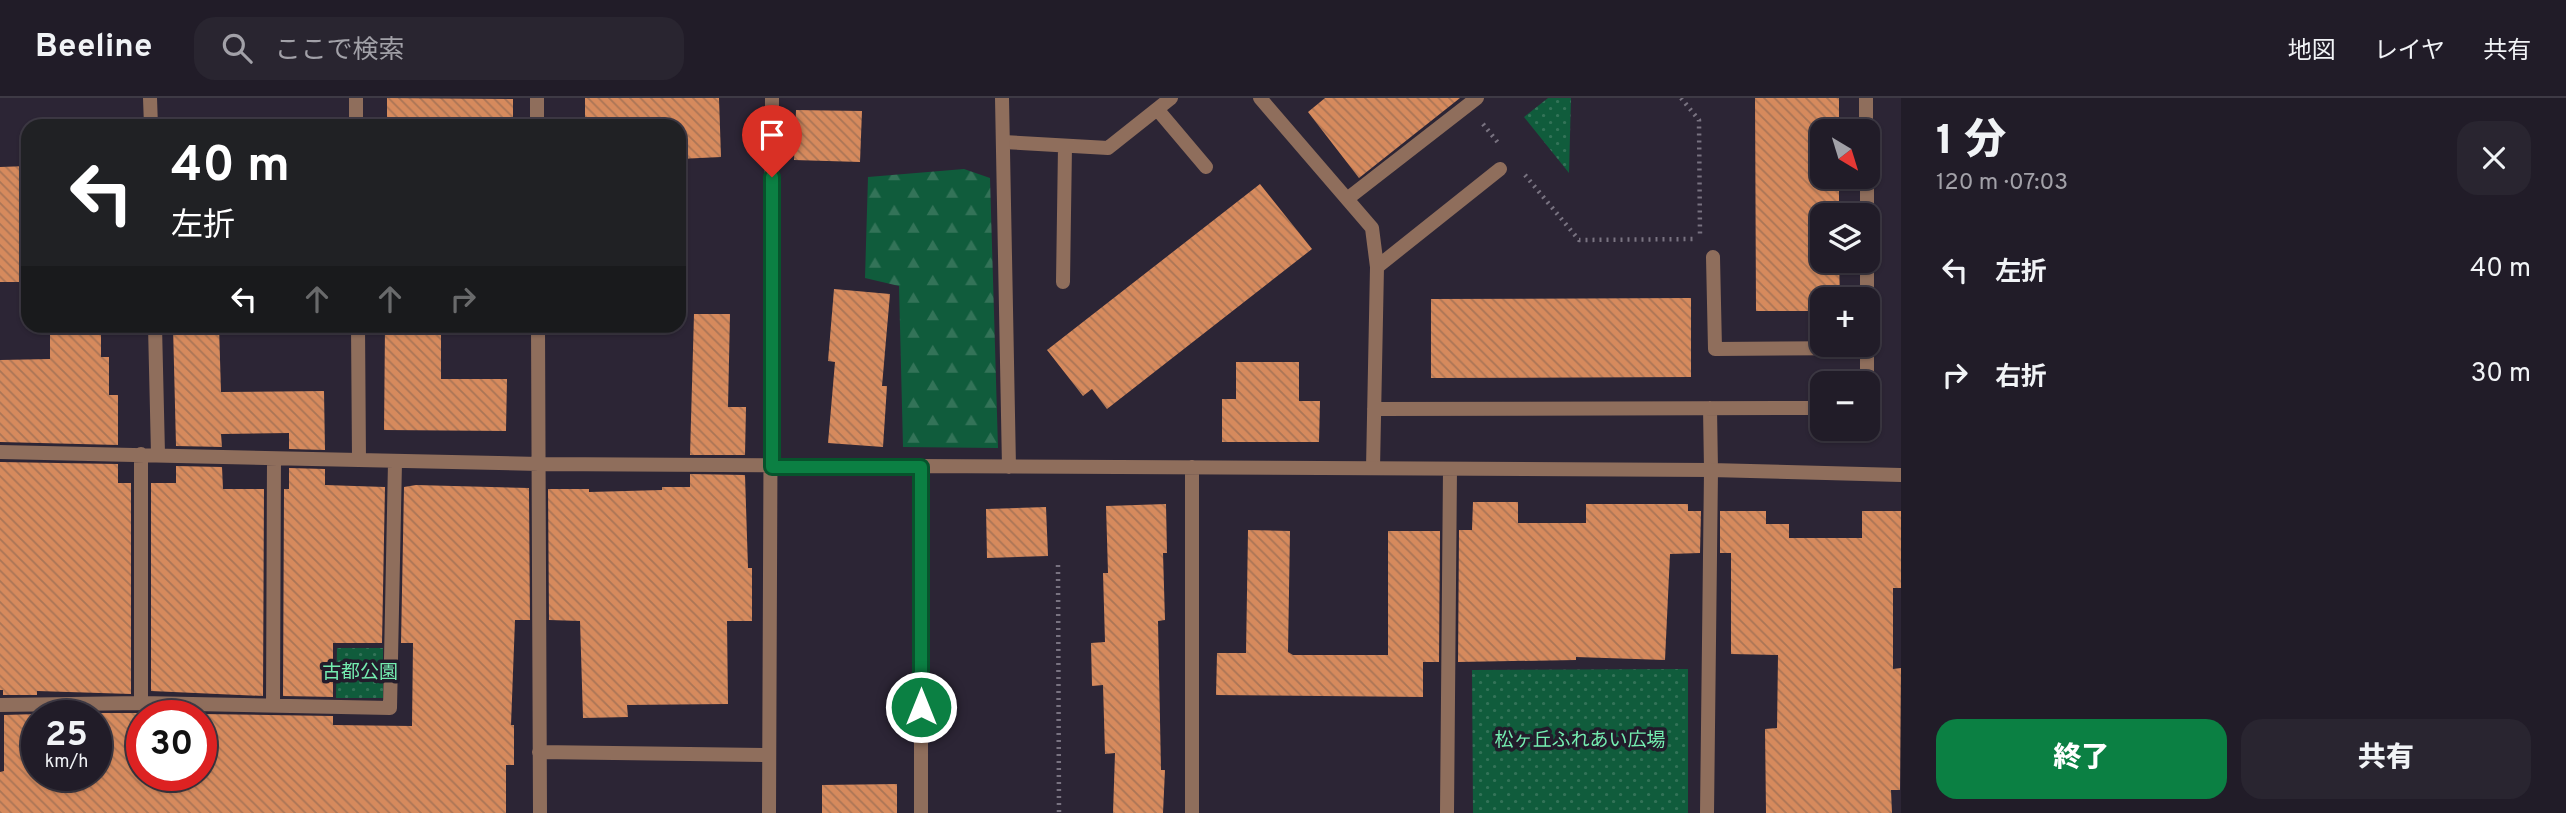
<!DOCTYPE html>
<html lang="ja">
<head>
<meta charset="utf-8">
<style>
	body { margin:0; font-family:Overpass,"Noto Sans JP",sans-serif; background:#292530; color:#f1f3f6; height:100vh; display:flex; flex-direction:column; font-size:26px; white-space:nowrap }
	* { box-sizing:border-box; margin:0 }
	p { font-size:23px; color:#a2a1a8 }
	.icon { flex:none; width:38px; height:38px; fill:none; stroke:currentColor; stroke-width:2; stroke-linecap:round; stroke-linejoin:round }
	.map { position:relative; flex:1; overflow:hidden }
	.details { display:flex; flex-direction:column; background:#211c28; width:665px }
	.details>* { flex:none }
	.hud { position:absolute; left:21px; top:21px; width:665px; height:214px; border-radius:21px; box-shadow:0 2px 5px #0004,0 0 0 2px #3e3a45; background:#202124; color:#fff; overflow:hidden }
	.needle { width:46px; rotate:142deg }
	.tools { position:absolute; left:1810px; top:21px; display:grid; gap:14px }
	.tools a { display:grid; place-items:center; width:70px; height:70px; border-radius:14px; background:#211c28; box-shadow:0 2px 5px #0004,0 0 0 2px #3e3a45; font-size:35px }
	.speed { position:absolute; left:21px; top:602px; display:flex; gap:14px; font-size:35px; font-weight:700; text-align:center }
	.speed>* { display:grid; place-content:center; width:91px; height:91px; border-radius:50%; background:#211c28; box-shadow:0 2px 5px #0004,0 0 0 2px #3e3a45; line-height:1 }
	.speed small { font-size:18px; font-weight:400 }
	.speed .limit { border:10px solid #d22; background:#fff; color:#111 }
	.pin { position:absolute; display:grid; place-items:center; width:60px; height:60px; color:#fff; margin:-72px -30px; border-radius:50% 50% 50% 0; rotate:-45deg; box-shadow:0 0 7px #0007 }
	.pin .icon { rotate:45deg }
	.me { position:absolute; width:77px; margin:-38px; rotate:0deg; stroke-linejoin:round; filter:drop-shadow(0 0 5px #0008) }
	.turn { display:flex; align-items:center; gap:24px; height:147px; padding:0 35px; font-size:32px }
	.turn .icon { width:91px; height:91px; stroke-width:2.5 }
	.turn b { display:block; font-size:49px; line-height:60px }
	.lanes { display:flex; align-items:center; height:66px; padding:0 35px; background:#0003; justify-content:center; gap:35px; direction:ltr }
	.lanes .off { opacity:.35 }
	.round { display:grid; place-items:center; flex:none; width:74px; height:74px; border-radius:21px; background:#292530 }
	.head { display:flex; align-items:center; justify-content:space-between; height:119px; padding:0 35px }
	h1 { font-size:42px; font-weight:800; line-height:52px }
	.button { display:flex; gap:14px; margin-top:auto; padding:14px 35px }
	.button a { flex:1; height:80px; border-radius:21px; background:#0b8043; color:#fff; font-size:28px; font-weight:800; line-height:80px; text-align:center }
	.button a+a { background:#292530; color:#f1f3f6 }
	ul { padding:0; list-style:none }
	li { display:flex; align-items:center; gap:21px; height:105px; padding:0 35px }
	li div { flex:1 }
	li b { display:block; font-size:26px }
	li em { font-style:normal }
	header { display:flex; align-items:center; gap:42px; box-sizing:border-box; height:98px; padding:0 35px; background:#211c28; border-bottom:2px solid #3e3a45 }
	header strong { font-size:33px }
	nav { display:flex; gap:38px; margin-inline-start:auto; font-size:24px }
	.search { width:490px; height:63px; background:#292530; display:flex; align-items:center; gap:18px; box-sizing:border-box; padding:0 24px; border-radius:21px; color:#a2a1a8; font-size:26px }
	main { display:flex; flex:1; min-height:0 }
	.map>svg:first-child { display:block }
	.grass { fill:url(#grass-dots) }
	.forest { fill:url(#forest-firs) }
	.building { fill:url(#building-back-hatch) }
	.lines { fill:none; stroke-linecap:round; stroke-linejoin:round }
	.path { stroke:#797381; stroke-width:4.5; stroke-dasharray:2 5; stroke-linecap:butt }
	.lane { stroke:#8f6e5c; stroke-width:14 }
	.street { stroke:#8f6e5c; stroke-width:14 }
	.route-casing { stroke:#07532c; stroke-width:18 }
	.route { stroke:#0b8043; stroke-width:12 }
	.labels { text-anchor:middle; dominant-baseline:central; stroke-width:7; stroke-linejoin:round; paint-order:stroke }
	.park-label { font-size:19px; fill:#74edb0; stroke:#221c2b }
</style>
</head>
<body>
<header>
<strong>Beeline</strong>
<div class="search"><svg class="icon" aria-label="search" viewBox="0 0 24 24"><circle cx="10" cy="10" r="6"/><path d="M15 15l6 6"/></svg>ここで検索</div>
<nav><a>地図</a><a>レイヤ</a><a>共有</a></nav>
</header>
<main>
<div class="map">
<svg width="1901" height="715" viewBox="0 0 1901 715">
	<defs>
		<pattern id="grass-dots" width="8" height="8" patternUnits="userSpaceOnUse" patternTransform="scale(1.75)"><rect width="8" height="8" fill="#105c3c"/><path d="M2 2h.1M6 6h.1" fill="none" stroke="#337358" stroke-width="1.8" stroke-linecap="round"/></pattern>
		<pattern id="forest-firs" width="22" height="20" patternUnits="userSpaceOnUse" patternTransform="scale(1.75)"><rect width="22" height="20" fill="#105c3c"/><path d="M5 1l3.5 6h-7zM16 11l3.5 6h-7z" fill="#337358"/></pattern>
		<pattern id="building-back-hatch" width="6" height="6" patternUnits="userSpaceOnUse" patternTransform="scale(1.75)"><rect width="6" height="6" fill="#d68a5d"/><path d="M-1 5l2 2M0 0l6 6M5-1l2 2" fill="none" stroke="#aa7556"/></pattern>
	</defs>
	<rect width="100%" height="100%" fill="#2c2535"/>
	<path class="grass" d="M1548 0H1571L1569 75 1524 19Z
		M337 550H383V600H336Z
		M1688 571V715H1473L1472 572Z"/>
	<path class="forest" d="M964 71 990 80 998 350 903 349 899 188 865 180 868 79Z"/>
	<path class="building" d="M387 0 513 1V28H387Z
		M585 0H719L721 59 679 61V28H585Z
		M1325 0H1460L1359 80 1308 14Z
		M1755 0H1839V33H1822V79H1839V117H1822V163H1839L1840 200 1812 201V213H1756Z
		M796 12 862 13 860 64 794 62Z
		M28 68V184H0V69Z
		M1260 86 1312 151 1107 311 1092 291 1083 298 1047 252Z
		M834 191 890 196 882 288H887L883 349 828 345 835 264 828 263Z
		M1691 200V279L1431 280V201Z
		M694 216H730L728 309H746L745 357H690Z
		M50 228H101V259H109V297H118V347L0 344V262L50 261Z
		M173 228H219L221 294 324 293 325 352 289 351V335L221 336 222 349 176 348Z
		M385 228H441V281H507L506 333 384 332Z
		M1236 264H1299V303H1320L1319 344H1222V301H1236Z
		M0 364 118 366V385H131V596L37 593V597H3V592H0Z
		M176 368 222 369 223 391H264L263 598 151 593V385H176Z
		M289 370 325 371V387L385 389 382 545H333V599L283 598 284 391H289Z
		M690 376 745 377 748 470H752V523H727L728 606 627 607 628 619 583 620 580 523 549 522 548 391H589V394L662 392V389H690Z
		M416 387 529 390 530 522H515L511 627H514V667H506V715H0V674L4 673V617L37 616V677H96V615H142V684L201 682V616L333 618V627L412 628 413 545H401L404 389Z
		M1473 404H1518V425H1586V406H1688V413H1701L1700 455 1670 456 1665 562 1576 559V562L1458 564 1459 432H1472Z
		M1166 406 1167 455H1163L1165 522 1158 523 1161 672H1165L1163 715H1113L1115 655 1105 656 1103 587 1092 588 1091 545 1105 544 1103 475H1108L1106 408Z
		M1046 409 1048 458 987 460 986 411Z
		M1720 413H1766V426H1789V440H1862V413H1901V490H1893V571L1901 570 1900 692H1891L1892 715H1766L1765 631 1777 630 1778 557 1731 556V455H1720Z
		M1248 432 1290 433 1288 554 1293 557H1388V433H1440L1439 564H1423V599L1216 597 1217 555H1246Z
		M897 686V715H822V687Z"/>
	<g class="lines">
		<path class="path" d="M1681 0 1699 22 1700 138
			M1483 26 1499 46
			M1525 77 1579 142 1696 141
			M1058 467 1059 715"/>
		<path class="lane" d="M1260 0 1372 130 1377 169 1373 370
			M1866 0V33
			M1157 11 1206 69
			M1003 44 1108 50 1171 0
			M1867 79V117
			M1347 101 1477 0
			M1713 159 1715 251 1867 250V233
			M1867 163V201
			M1377 169 1500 71
			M1063 184 1065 48
			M1710 310 1711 372
			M1867 310V250
			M1374 311 1822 310"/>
		<path class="street" d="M150 0 151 28
			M356 0V28
			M537 0V28
			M1002 0 1009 369
			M155 228 158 356
			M358 228 359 362
			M538 228 540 715
			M0 354 539 366 1711 372 1901 377
			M141 356V605
			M0 607 141 605 390 610 395 364
			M273 607 274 361
			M539 654 768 657
			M769 715 772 0
			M921 715V369
			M1192 715V369
			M1447 715 1450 371
			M1707 715 1711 372"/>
	</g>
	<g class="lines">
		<defs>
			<path id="route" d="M772 79V369H921V609"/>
		</defs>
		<use href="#route" class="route-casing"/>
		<use href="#route" class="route"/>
	</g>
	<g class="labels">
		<g class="park-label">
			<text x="360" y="575">古都公園</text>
			<text x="1580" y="643">松ヶ丘ふれあい広場</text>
		</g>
	</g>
</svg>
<div class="tools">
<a><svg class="needle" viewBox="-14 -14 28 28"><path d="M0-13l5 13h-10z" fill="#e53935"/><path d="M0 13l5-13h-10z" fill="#a2a1a8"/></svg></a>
<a><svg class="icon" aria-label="layers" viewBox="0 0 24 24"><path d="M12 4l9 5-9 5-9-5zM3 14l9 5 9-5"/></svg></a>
<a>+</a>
<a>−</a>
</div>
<div class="speed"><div>25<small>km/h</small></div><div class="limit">30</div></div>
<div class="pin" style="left:772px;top:79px;background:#d93025"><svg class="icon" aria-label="arrive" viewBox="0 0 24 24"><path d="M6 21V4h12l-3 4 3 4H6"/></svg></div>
<svg class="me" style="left:921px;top:609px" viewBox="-20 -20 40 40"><circle r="17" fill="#0b8043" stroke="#fff" stroke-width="3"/><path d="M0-11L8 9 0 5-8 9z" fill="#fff"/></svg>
<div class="hud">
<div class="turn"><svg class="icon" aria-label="left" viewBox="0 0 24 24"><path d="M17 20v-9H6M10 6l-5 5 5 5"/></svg><div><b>40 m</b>左折</div></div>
<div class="lanes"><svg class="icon" aria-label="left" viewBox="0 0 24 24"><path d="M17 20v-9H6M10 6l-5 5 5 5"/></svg><svg class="icon off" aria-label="ahead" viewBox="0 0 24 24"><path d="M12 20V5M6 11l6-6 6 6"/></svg><svg class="icon off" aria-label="ahead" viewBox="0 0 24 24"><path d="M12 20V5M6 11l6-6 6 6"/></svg><svg class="icon off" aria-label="right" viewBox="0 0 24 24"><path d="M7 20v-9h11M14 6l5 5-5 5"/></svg></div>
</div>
</div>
<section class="details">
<div class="head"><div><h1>1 分</h1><p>120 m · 07:03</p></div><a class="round"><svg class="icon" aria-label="close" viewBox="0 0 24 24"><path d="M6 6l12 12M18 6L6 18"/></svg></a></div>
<ul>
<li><svg class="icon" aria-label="left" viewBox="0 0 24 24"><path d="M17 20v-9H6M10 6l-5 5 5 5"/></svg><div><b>左折</b></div><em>40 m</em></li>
<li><svg class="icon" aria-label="right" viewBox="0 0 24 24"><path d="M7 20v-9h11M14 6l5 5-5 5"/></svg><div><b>右折</b></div><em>30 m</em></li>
</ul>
<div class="button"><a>終了</a><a>共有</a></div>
</section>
</main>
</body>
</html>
